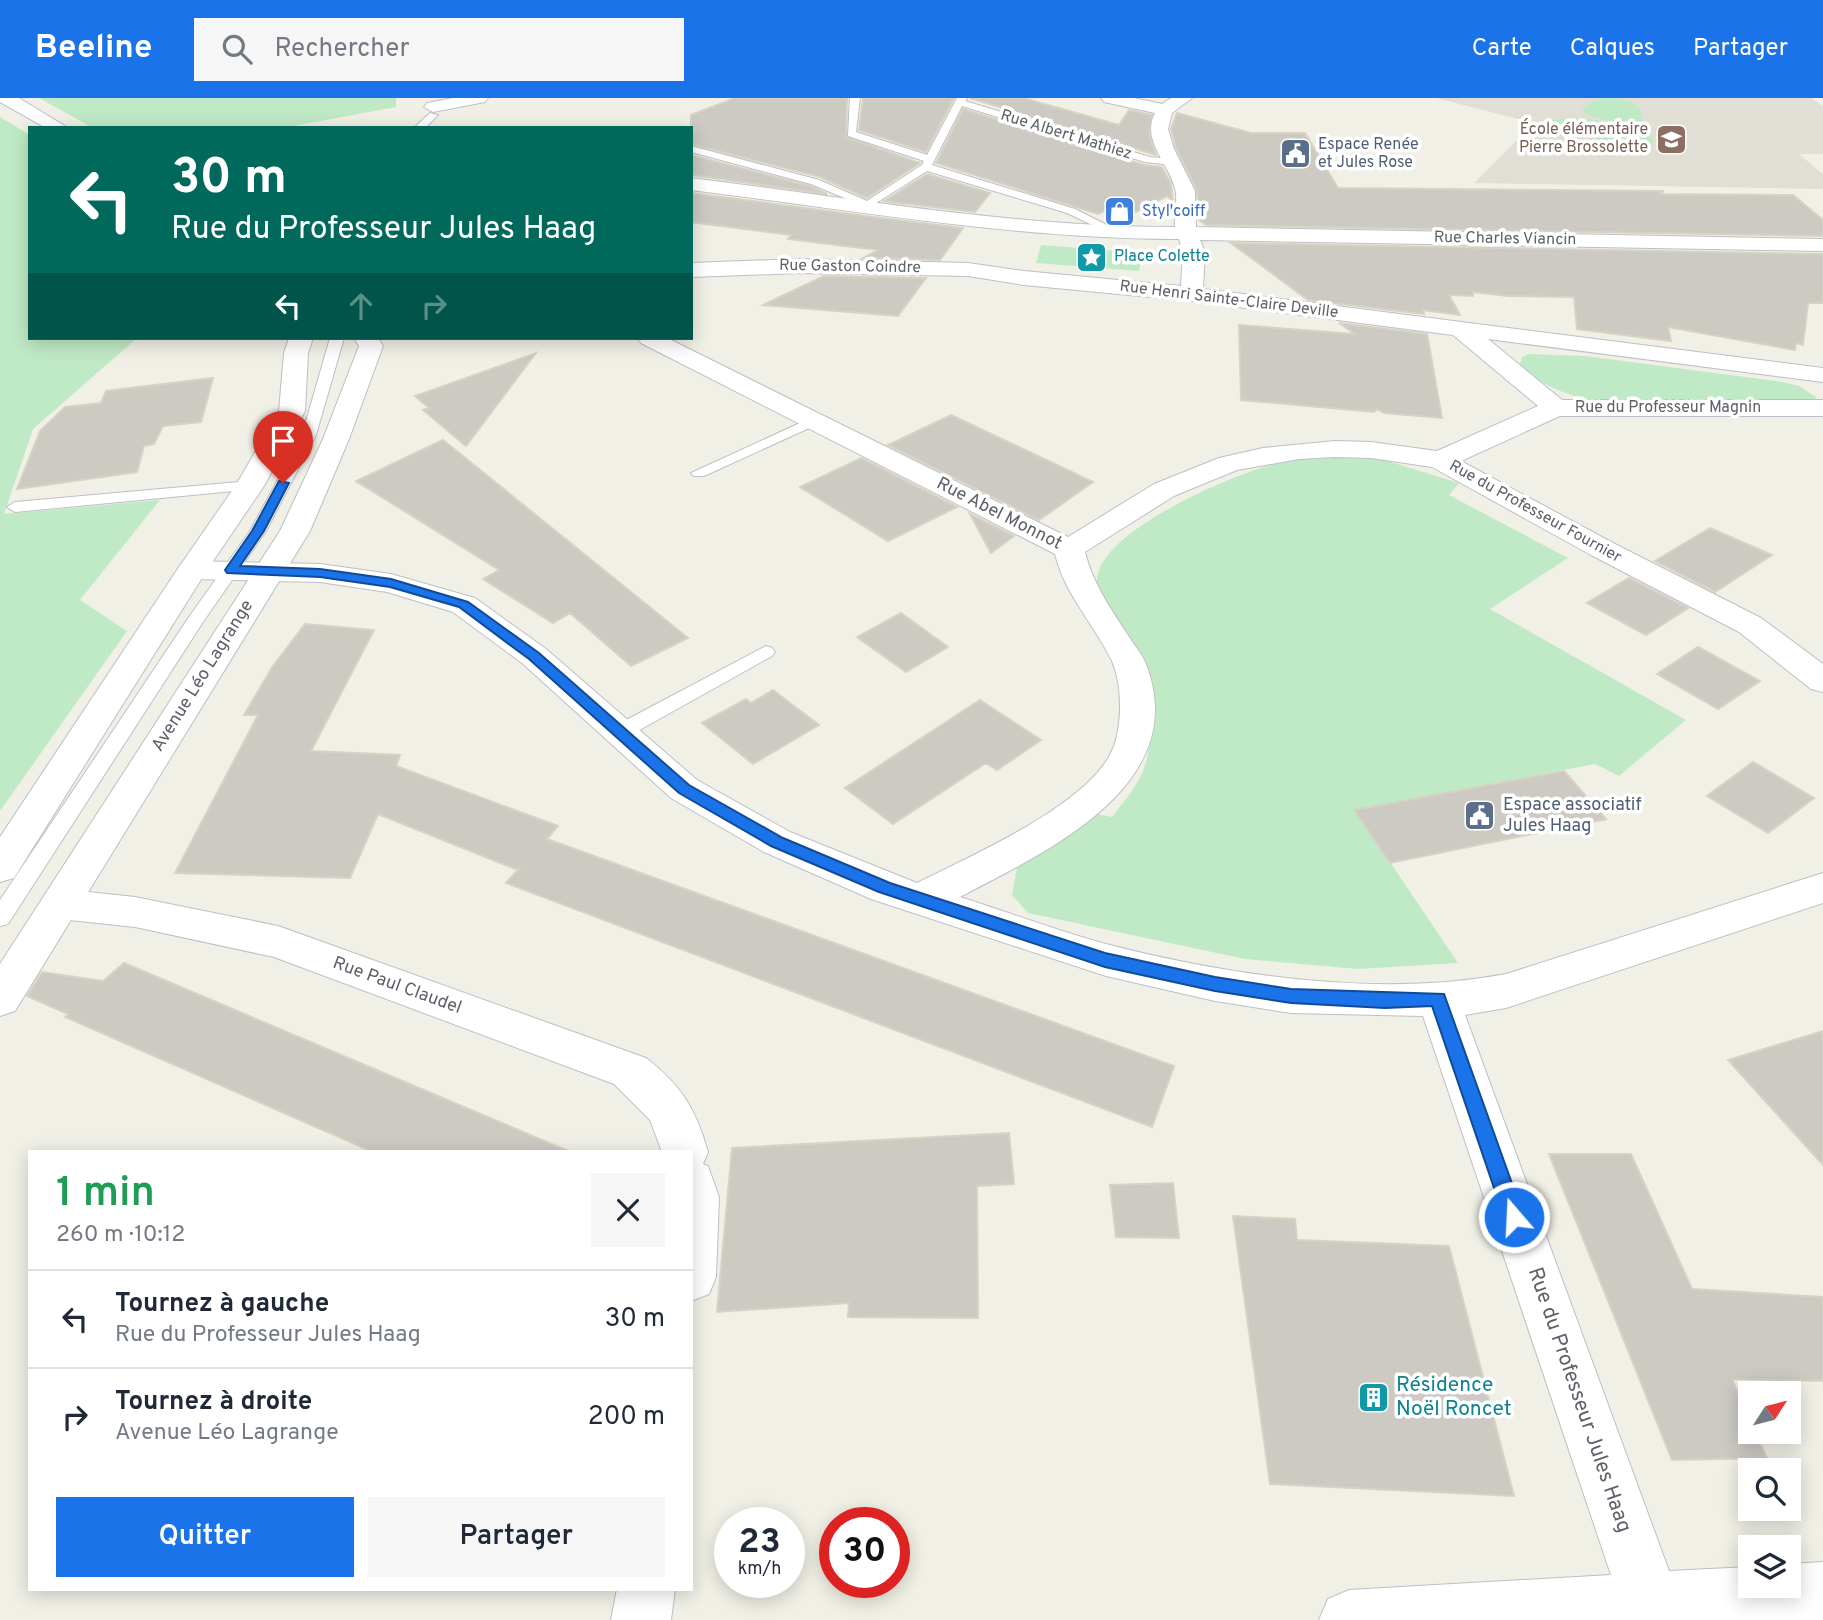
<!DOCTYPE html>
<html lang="fr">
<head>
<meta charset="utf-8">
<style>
	body { margin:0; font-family:Overpass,sans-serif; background:#f6f6f7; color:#1f2937; height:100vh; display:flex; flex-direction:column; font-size:26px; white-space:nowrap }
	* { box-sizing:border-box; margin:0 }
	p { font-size:23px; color:#747a83 }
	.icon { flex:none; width:38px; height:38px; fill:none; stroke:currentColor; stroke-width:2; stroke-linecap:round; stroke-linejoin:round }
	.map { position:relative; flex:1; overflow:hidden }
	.sheet { position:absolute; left:28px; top:1052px; width:665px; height:441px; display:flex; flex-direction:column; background:#fff; border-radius:0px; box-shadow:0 4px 18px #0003 }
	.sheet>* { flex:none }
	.hud { position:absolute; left:28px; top:28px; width:665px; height:214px; border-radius:0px; box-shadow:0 4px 18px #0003; background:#00695c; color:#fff; overflow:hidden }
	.needle { width:46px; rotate:54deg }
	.tools { position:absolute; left:1738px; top:1283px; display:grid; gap:14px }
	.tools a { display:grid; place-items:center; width:63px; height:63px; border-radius:0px; background:#fff; box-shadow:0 4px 18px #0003; font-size:35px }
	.speed { position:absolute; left:714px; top:1409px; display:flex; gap:14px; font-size:35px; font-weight:700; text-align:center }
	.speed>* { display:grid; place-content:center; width:91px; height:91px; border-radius:50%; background:#fff; box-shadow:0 4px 18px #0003; line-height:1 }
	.speed small { font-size:18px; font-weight:400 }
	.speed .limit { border:10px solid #d22; background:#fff; color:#111 }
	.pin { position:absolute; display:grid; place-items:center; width:60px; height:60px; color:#fff; margin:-72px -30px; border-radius:50% 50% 50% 0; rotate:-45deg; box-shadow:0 0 7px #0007 }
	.pin .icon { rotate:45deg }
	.me { position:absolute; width:77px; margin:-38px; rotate:341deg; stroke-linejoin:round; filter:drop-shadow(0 0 5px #0008) }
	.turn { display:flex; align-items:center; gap:24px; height:147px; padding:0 28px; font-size:32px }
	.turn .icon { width:91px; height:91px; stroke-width:2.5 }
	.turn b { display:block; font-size:49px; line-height:60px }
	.lanes { display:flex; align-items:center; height:66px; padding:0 28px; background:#0003; justify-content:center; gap:35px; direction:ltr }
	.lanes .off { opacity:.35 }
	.round { display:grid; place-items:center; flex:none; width:74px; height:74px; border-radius:0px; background:#f6f6f7 }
	.headline { display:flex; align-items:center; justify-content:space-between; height:119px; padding:0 28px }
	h1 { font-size:42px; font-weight:600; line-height:52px; color:#1e9e55 }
	.button { display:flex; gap:14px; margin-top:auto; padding:14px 28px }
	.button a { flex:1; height:80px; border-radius:0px; background:#1a73e8; color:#fff; font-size:28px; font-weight:600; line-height:80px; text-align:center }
	.button a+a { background:#f6f6f7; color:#1f2937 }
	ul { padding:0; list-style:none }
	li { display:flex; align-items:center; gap:21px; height:98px; padding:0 28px; border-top:2px solid #e0e1e3 }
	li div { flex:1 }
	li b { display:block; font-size:26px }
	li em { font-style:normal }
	header { display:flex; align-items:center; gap:42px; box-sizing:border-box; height:98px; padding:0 35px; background:#1a73e8; color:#fff }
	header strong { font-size:33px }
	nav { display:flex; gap:38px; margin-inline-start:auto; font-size:24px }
	.search { width:490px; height:63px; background:#f6f6f7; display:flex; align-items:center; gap:18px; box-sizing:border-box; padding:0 24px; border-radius:0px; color:#747a83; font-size:26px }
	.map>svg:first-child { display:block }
	.education { fill:#e1dfd5 }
	.green { fill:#c0eac5 }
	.building { fill:#cccac3; stroke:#d6d3c3; stroke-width:2 }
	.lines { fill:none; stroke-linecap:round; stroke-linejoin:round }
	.service-casing { stroke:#bdbfc6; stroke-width:2 }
	.minor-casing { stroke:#bdbfc6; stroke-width:2 }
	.secondary-casing { stroke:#bbbec5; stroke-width:2 }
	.service { fill:#fff; fill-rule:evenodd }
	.minor { fill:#fff; fill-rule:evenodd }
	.secondary { fill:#fff; fill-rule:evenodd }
	.route { fill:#1a73e8; stroke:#114b97; stroke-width:2 }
	.labels { text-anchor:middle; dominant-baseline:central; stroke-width:7; stroke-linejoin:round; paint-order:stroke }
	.far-education-label { font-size:16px; fill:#785e54; stroke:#fff; text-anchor:end }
	.far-street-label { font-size:16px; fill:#5d6168; stroke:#fff }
	.far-service-label { font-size:16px; fill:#4e5e75; stroke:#fff; text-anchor:start }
	.far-shop-label { font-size:16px; fill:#366cbe; stroke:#fff; text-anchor:start }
	.far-culture-label { font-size:16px; fill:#0d838f; stroke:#fff; text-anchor:start }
	.street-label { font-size:18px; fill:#5d6168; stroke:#fff }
	.service-label { font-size:18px; fill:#4e5e75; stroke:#fff; text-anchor:start }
	.near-culture-label { font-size:21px; fill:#0d838f; stroke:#fff; text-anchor:start }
	.near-street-label { font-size:21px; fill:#5d6168; stroke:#fff }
</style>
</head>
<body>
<header>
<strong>Beeline</strong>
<div class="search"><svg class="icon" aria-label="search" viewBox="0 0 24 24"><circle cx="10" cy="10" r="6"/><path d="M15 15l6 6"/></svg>Rechercher</div>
<nav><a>Carte</a><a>Calques</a><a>Partager</a></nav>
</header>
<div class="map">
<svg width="1823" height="1522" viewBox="0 0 1823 1522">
	<rect width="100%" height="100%" fill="#f1f0e6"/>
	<path class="education" d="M1436 0H1811L1823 8V56H1799L1823 76V91L1474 85 1534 25Z"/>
	<path class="green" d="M39 0H396V9L282 30H93Z
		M1603 0C1619 0 1643 1 1642 23 1626 28 1594 22 1581 12L1593 3Z
		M0 19 30 37V240H137L33 331 4 416 160 402 80 502 127 533 0 713Z
		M1576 19 1640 30 1648 35 1655 44 1645 53 1534 25Z
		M1041 147 1142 155 1139 173 1036 165Z
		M1529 256 1585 258 1783 284 1799 288 1816 299 1815 302 1594 303C1567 297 1539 287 1520 266L1522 259Z
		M1347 360 1381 361 1459 385 1449 397 1568 460 1490 511 1686 622 1619 678 1595 666 1355 712 1458 865 1358 871 1245 861 1028 815 1012 797 1017 769 1091 715 1112 719C1124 703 1137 689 1144 670 1157 638 1149 570 1131 541 1121 526 1095 498 1097 481 1101 431 1238 374 1284 363 1304 359 1327 360 1347 360Z"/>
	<path class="building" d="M735 0H847L846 39 920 65 867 100 820 79 691 46V17Z
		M863 0H954L926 54 859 32Z
		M970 0H1023L1119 27 1129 12 1152 17 1149 36 1156 57Z
		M963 11 1144 67 1162 69 1171 86 1173 103 1167 98 1126 119 1104 113 1098 116 936 65Z
		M1177 15 1251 35H1305L1338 90 1664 93 1658 96 1793 97 1823 122V138L1206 127 1198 121 1197 92 1176 50 1171 31Z
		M691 57 810 88 827 96 691 77Z
		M927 76 990 95 975 114 884 103Z
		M691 95 873 119 963 130 940 162 863 160 878 152 788 141 791 137 691 124Z
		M1231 145 1823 156V205H1808L1803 247 1796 245 1795 252 1668 229 1671 243 1577 231 1574 199 1508 198 1473 194V198L1449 197 1460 217 1423 212 1424 216 1308 202Z
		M824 178 926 180 898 218 763 207Z
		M1339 225 1427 236 1442 320 1384 315 1377 311 1374 314 1241 302 1239 227 1355 236Z
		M536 255 466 348 423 312 429 310 415 298Z
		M213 280 201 324 163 328 154 346 144 348 137 374 17 391 40 333 65 309 101 305 106 293Z
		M951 317 1093 384 1039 422 888 347Z
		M443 342 688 540 631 568 570 515 553 525 483 481 499 472 356 383Z
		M861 360 957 409 888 443 800 389Z
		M970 416 1014 438 991 455Z
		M1710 430 1772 457 1715 494 1655 463Z
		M1629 480 1688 510 1646 537 1587 505Z
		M901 515 948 549 906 574 857 539Z
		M305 526 374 532 311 653 400 657 396 668 558 728 547 741 1174 968 1152 1029 506 785 521 768 518 772 378 716 350 780 175 775 258 617H244L273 568Z
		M1698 549 1760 583 1718 611 1657 576Z
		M773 592 819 627 753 666 702 625 746 601 751 605Z
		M980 602 1041 642 997 672 986 665 893 726 845 690Z
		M1753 664 1814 700 1768 735 1707 698Z
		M1564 673 1606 721 1390 765 1354 712Z
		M124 865 568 1053V1054H373L65 919 68 916 27 898 42 874 103 883Z
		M1823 933V1067L1728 962Z
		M1009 1035 1014 1086 977 1088 978 1220 848 1219 849 1205 717 1214 732 1050Z
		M1549 1056H1631L1692 1191 1823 1199V1283L1732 1281 1750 1322V1334H1755L1767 1360 1672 1362Z
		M1173 1085 1179 1140 1116 1139 1110 1087Z
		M1233 1118 1295 1121 1297 1142 1449 1148 1514 1398 1270 1386Z"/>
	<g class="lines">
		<defs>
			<path id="service" d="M850 0H860L856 34 927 57 957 0H967L965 3 1150 59 1172 61 1177 64 1172 67 1145 64 962 8 932 67 1075 111 1119 133V137L1115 138 1067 115 927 73 868 110 811 86 691 54V48L819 82 867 103 922 67 924 63 848 38Z
				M430 15 438 17 425 30H414Z
				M330 240H344L316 337 266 433 203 524 8 826 0 828V802L189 519 250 433 302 337Z
				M813 319 818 320V326L704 378H694L691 375Z
				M250 383 258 388 255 391 15 414 7 409 15 404Z
				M766 548 772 550 775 554 772 558 627 639H613L610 634 613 629Z"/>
			<path id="minor" d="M453 0H488L485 4 433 14 424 9 427 5Z
				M1101 0H1134L1162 6 1171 0H1192L1172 15 1168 31 1174 51 1195 93 1196 129 1823 141V153L1200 142 1205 154 1203 191 1823 270V284L1488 241 1562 302H1823V318H1560L1461 363 1613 445 1761 520 1823 566V594L1811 591 1739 534 1591 457 1432 369 1371 360 1335 359 1299 361 1237 372 1174 398 1085 454C1093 486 1111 511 1129 539 1134 547 1142 556 1146 566 1193 688 1045 754 960 799 1008 814 1057 833 1106 846 1229 878 1381 900 1506 876L1823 775V805L1506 910 1465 917 1669 1473 1750 1469V1488H1788V1466L1823 1464V1522H1319L1328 1501 1349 1492 1611 1477 1423 918 1291 915 1215 903 1106 878 871 801 764 754 671 700 522 565 453 514 387 494 320 484 192 481 181 478 177 472 181 466 192 463 320 466 391 476 475 500 546 551 697 682 790 734 917 785C971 758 1081 710 1110 657 1123 633 1123 588 1112 563 1094 526 1065 497 1055 456L641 245 637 240H667L1068 439 1154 386 1219 360 1263 350 1335 343 1371 344 1437 353 1538 308 1453 237 1192 203 1024 187 968 178 801 175 691 179V165L801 161 968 165 1024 173 1181 188 1183 154 1179 141C1016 141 853 112 691 92V80C851 100 1013 129 1175 129 1174 117 1177 106 1176 95 1172 68 1140 43 1155 15L1104 4Z
				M60 791 135 799 278 828 646 960C681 987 696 1011 708 1054L703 1066 708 1068 719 1099 716 1179 709 1196 691 1203V1054H662L650 1022 614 986 274 859 135 829 60 821 46 817 40 806 46 795Z
				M617 1491H675L671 1522H611Z"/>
			<path id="secondary" d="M0 0H19L68 30H46L0 4Z
				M289 240H313L308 255 305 313 264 388 207 472 14 780 0 784V739L177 472 236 387 279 313 284 255Z
				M354 240H378L383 248 349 341 310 433 15 913 0 918V866L280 433 323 341 359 248Z"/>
		</defs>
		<use href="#service" class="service-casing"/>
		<use href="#minor" class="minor-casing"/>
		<use href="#secondary" class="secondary-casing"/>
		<use href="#service" class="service"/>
		<use href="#minor" class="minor"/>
		<use href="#secondary" class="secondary"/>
	</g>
	<path class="route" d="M279 383 289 385 264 433 240 468 320 471 391 481 468 504 539 555 689 687 783 740 890 785 1105 855 1215 879 1291 891 1444 896 1524 1119 1521 1125 1514 1128 1507 1125 1504 1119 1432 908 1385 910 1291 905 1215 893 1105 869 879 794 771 748 679 695 529 561 459 509 390 489 320 479 227 475 225 472 252 433Z"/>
	<defs>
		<symbol id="school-square" viewBox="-11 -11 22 22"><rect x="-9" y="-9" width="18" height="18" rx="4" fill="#8d6e63" stroke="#fff"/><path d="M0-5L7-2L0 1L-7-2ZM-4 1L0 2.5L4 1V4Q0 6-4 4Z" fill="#fff"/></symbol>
		<symbol id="civic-square" viewBox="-11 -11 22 22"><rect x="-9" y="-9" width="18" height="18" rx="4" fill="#5c6f8a" stroke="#fff"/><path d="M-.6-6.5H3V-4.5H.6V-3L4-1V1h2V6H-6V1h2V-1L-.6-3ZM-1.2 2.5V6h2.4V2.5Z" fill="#fff"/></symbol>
		<symbol id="shop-square" viewBox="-11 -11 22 22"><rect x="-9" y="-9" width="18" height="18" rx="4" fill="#3f7fe0" stroke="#fff"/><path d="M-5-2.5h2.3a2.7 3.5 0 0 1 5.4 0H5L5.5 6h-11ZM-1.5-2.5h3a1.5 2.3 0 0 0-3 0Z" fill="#fff"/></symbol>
		<symbol id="sight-square" viewBox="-11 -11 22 22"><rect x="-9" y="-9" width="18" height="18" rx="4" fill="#0f9aa8" stroke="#fff"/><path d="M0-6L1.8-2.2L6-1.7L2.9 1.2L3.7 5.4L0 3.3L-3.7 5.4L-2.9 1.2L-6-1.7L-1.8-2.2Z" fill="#fff"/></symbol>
		<symbol id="building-square" viewBox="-11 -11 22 22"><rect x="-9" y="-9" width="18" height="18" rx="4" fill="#0f9aa8" stroke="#fff"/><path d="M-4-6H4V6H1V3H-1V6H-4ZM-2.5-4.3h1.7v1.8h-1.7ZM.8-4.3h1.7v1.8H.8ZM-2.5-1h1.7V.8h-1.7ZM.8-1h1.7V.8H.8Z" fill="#fff"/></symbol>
	</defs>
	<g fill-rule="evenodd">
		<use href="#school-square" x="1654" y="24" width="35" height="35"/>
		<use href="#civic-square" x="1278" y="38" width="35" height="35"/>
		<use href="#shop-square" x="1102" y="96" width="35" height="35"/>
		<use href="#sight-square" x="1074" y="142" width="35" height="35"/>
		<use href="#civic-square" x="1462" y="700" width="35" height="35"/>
		<use href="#building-square" x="1356" y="1282" width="35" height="35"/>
	</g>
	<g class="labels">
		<g class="far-education-label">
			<text x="1648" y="32">École élémentaire<tspan x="1648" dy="18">Pierre Brossolette</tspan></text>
		</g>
		<g class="far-street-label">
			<text transform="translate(1066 37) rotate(17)">Rue Albert Mathiez</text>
			<text transform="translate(1505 141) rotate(1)">Rue Charles Viancin</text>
			<text transform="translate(850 169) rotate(1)">Rue Gaston Coindre</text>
			<text transform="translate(1229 202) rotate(7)">Rue Henri Sainte-Claire Deville</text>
			<text x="1668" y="310">Rue du Professeur Magnin</text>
			<text transform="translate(1535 414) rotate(29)">Rue du Professeur Fournier</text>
		</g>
		<g class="far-service-label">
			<text x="1318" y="47">Espace Renée<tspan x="1318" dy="18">et Jules Rose</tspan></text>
		</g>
		<g class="far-shop-label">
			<text x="1142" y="114">Styl'coiff</text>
		</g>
		<g class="far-culture-label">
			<text x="1114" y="159">Place Colette</text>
		</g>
		<g class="street-label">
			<text transform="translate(999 416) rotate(27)">Rue Abel Monnot</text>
			<text transform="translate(203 578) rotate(-58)">Avenue Léo Lagrange</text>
			<text transform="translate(397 888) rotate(20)">Rue Paul Claudel</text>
		</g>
		<g class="service-label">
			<text x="1503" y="707">Espace associatif<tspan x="1503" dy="21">Jules Haag</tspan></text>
		</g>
		<g class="near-culture-label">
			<text x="1396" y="1287">Résidence<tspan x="1396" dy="24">Noël Roncet</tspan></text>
		</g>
		<g class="near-street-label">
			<text transform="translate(1579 1302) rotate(71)">Rue du Professeur Jules Haag</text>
		</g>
	</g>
</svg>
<div class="tools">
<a><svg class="needle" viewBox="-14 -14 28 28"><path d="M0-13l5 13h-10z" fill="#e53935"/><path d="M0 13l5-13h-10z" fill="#747a83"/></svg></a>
<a><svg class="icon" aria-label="search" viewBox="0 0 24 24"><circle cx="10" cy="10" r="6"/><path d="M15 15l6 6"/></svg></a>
<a><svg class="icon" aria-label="layers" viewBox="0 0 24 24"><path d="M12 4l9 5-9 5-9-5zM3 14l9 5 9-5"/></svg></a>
</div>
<div class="speed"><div>23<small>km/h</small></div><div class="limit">30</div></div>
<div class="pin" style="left:283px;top:385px;background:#d93025"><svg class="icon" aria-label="arrive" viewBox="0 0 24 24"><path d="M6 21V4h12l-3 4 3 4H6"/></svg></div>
<svg class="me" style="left:1514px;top:1119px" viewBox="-20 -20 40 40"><circle r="17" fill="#1a73e8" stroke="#fff" stroke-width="3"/><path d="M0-11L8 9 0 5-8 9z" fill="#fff"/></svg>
<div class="hud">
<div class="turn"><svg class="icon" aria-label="left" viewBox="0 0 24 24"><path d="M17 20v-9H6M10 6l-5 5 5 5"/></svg><div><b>30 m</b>Rue du Professeur Jules Haag</div></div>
<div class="lanes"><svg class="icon" aria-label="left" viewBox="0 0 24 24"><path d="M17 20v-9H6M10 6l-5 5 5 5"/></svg><svg class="icon off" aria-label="ahead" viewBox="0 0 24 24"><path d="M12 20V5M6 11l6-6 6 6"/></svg><svg class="icon off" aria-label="right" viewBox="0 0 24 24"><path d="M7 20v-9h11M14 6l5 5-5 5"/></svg></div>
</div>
<section class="sheet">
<div class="headline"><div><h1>1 min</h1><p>260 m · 10:12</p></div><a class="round"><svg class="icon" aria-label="close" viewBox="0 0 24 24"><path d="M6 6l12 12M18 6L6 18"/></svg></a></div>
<ul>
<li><svg class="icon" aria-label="left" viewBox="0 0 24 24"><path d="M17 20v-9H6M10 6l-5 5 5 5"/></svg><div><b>Tournez à gauche</b><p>Rue du Professeur Jules Haag</p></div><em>30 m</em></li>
<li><svg class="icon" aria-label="right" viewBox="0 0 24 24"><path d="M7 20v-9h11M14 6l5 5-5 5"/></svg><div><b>Tournez à droite</b><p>Avenue Léo Lagrange</p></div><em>200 m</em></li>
</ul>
<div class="button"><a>Quitter</a><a>Partager</a></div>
</section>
</div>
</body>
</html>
